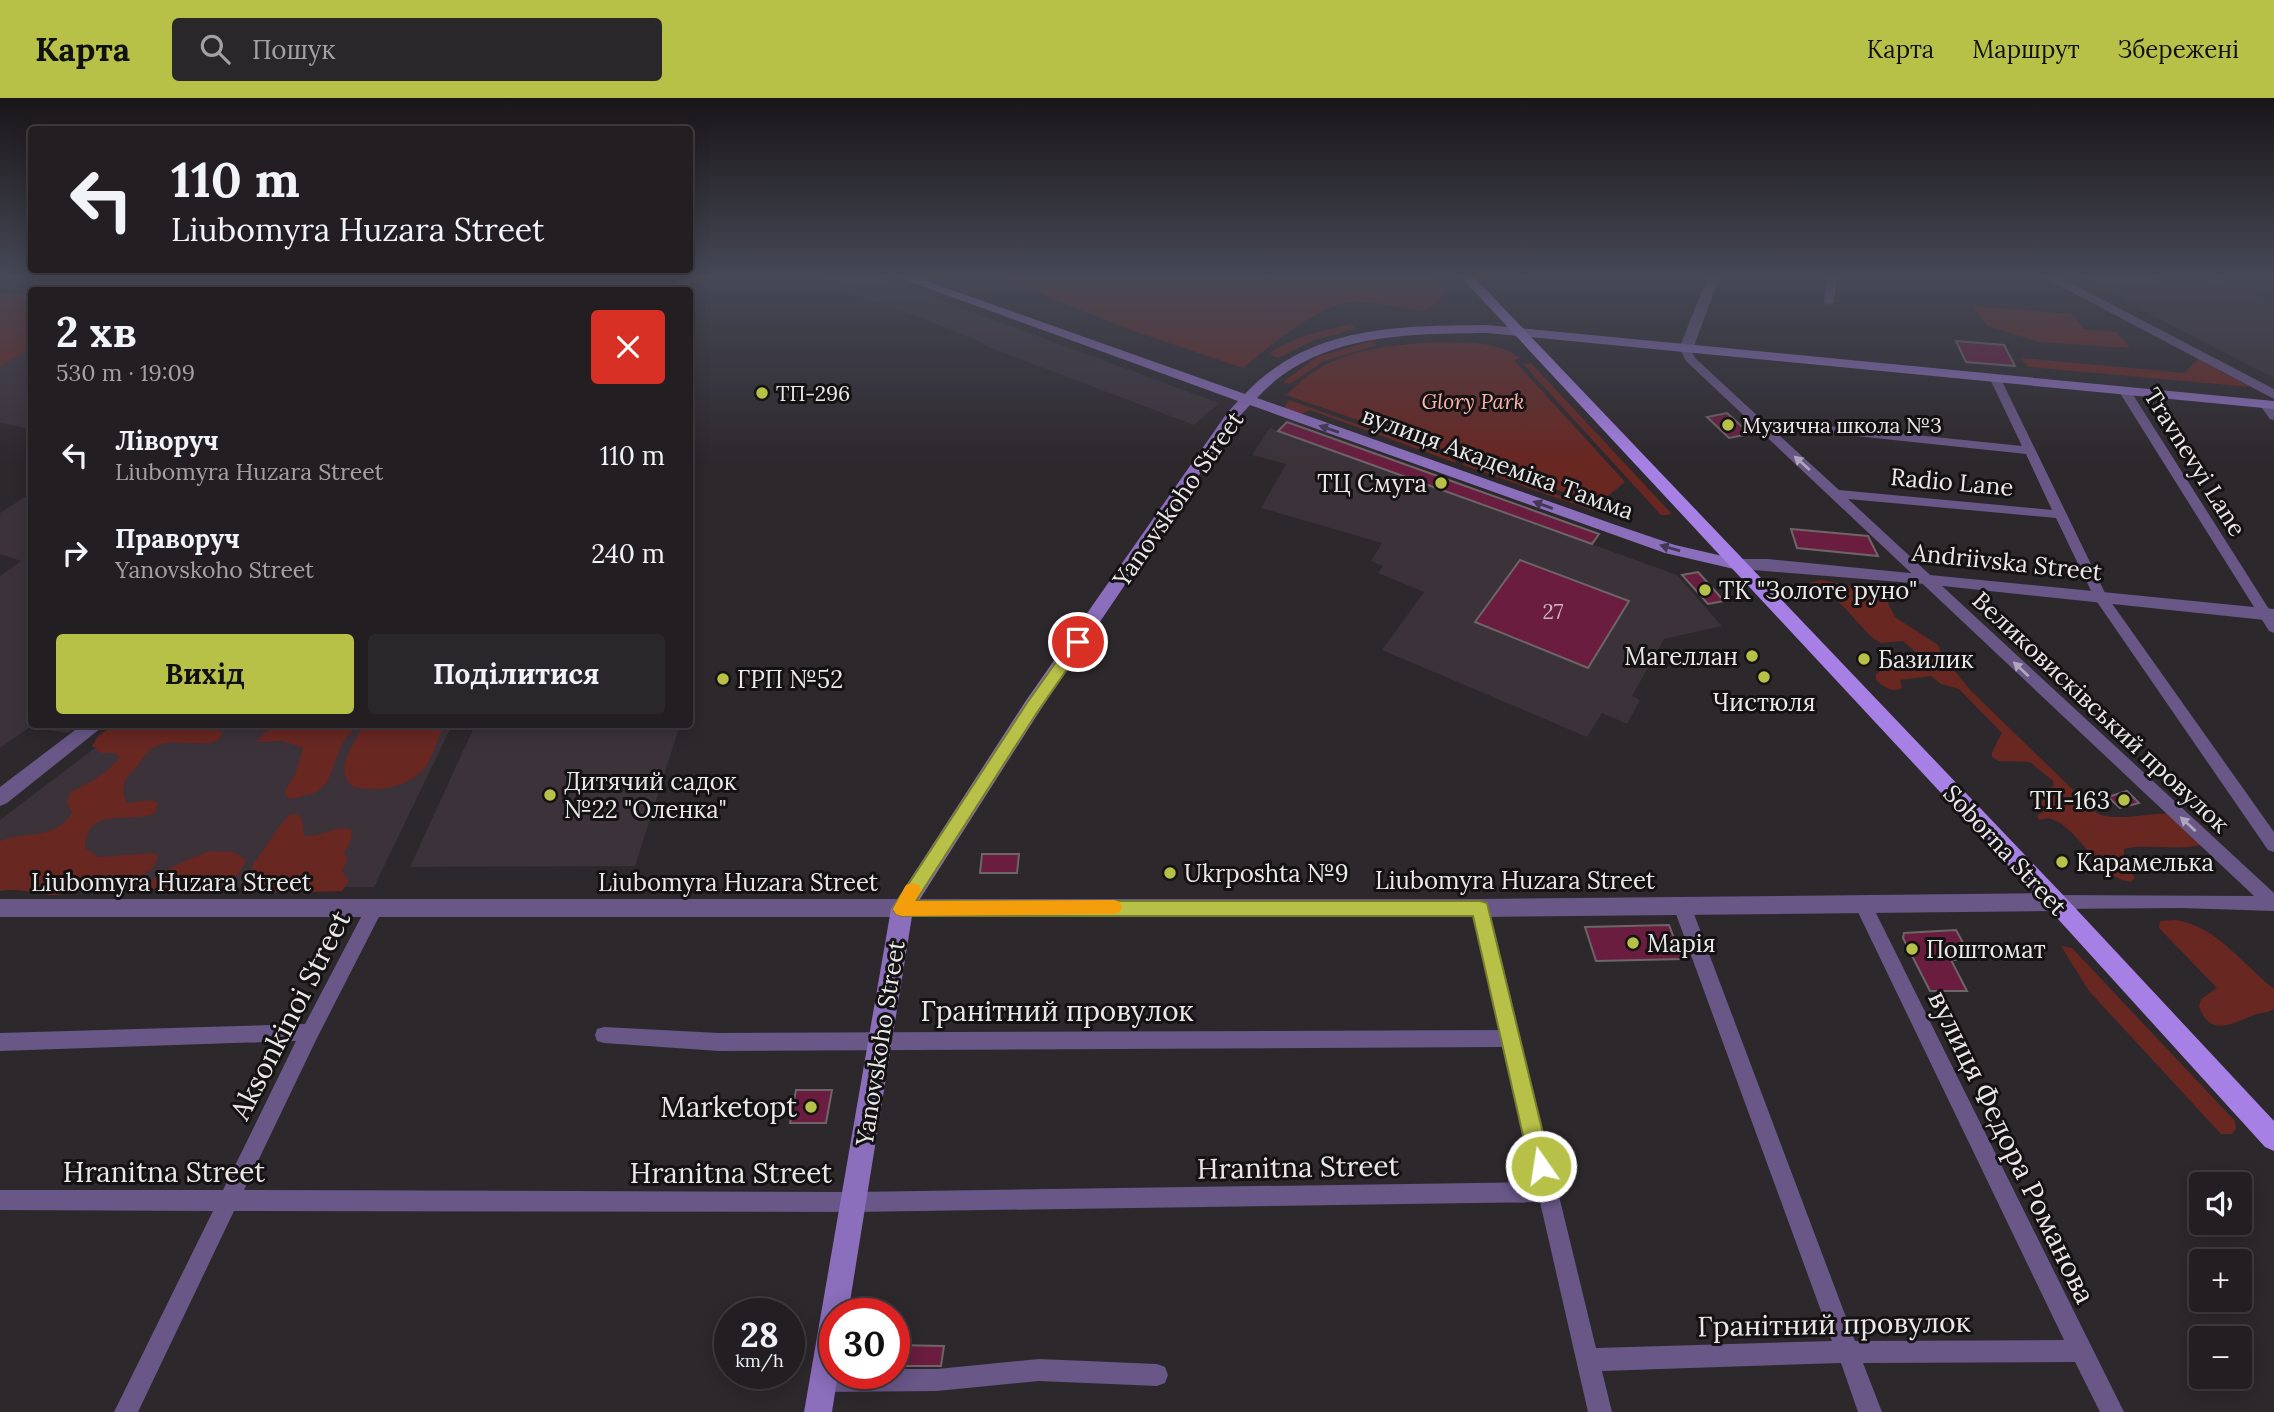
<!DOCTYPE html>
<html lang="uk">
<head>
<meta charset="utf-8">
<style>
	body { margin:0; font-family:Lora,serif; background:#2a272a; color:#f1f3f6; height:100vh; display:flex; flex-direction:column; font-size:26px; white-space:nowrap }
	* { box-sizing:border-box; margin:0 }
	p { font-size:23px; color:#a2a2a5 }
	.icon { flex:none; width:38px; height:38px; fill:none; stroke:currentColor; stroke-width:2; stroke-linecap:round; stroke-linejoin:round }
	.map { position:relative; flex:1; overflow:hidden }
	.sheet { position:absolute; left:28px; top:189px; width:665px; height:441px; display:flex; flex-direction:column; background:#221e21; border-radius:7px; box-shadow:0 4px 18px #0003,0 0 0 2px #3f3c3f }
	.sheet>* { flex:none }
	.guide { position:absolute; left:28px; top:28px; width:665px; height:147px; border-radius:7px; box-shadow:0 4px 18px #0003,0 0 0 2px #3f3c3f; background:#221e21; color:#f1f3f6; overflow:hidden }
	.fabs { position:absolute; left:2189px; top:1074px; display:grid; gap:14px }
	.fabs a { display:grid; place-items:center; width:63px; height:63px; border-radius:7px; background:#221e21; box-shadow:0 4px 18px #0003,0 0 0 2px #3f3c3f; font-size:35px }
	.speed { position:absolute; left:714px; top:1200px; display:flex; gap:14px; font-size:35px; font-weight:700; text-align:center }
	.speed>* { display:grid; place-content:center; width:91px; height:91px; border-radius:50%; background:#221e21; box-shadow:0 4px 18px #0003,0 0 0 2px #3f3c3f; line-height:1 }
	.speed small { font-size:18px; font-weight:400 }
	.speed .limit { border:10px solid #d22; background:#fff; color:#111 }
	.pin { position:absolute; display:grid; place-items:center; width:60px; height:60px; color:#fff; margin:-30px; border:4px solid #fff; border-radius:50%; box-shadow:0 2px 7px #0007 }
	.me { position:absolute; width:77px; margin:-38px; rotate:347deg; stroke-linejoin:round; filter:drop-shadow(0 0 5px #0008) }
	.turn { display:flex; align-items:center; gap:24px; height:147px; padding:0 28px; font-size:32px }
	.turn .icon { width:91px; height:91px; stroke-width:2.5 }
	.turn b { display:block; font-size:49px; line-height:60px }
	.round { display:grid; place-items:center; flex:none; width:74px; height:74px; border-radius:7px; background:#2a272a }
	.overview { display:flex; align-items:center; justify-content:space-between; height:119px; padding:0 28px }
	h1 { font-size:42px; font-weight:700; line-height:52px }
	.primary-button { display:flex; gap:14px; margin-top:auto; padding:14px 28px }
	.primary-button a { flex:1; height:80px; border-radius:7px; background:#b7c148; color:#111; font-size:28px; font-weight:700; line-height:80px; text-align:center }
	.primary-button a+a { background:#2a272a; color:#f1f3f6 }
	ul { padding:0; list-style:none }
	li { display:flex; align-items:center; gap:21px; height:98px; padding:0 28px }
	li div { flex:1 }
	li b { display:block; font-size:26px }
	li em { font-style:normal }
	header { display:flex; align-items:center; gap:42px; box-sizing:border-box; height:98px; padding:0 35px; background:#b7c148; color:#111 }
	header strong { font-size:33px }
	nav { display:flex; gap:38px; margin-inline-start:auto; font-size:24px }
	.search { width:490px; height:63px; background:#2a272a; display:flex; align-items:center; gap:18px; box-sizing:border-box; padding:0 24px; border-radius:7px; color:#a2a2a5; font-size:26px }
	.map>svg:first-child { display:block }
	.built { fill:#3b323a }
	.green { fill:#692722 }
	.building { fill:#6a1d3f; stroke:#6d6567; stroke-width:2 }
	.lines { fill:none; stroke-linecap:round; stroke-linejoin:round }
	.minor { fill:#685787; fill-rule:evenodd }
	.tertiary { fill:#685787; fill-rule:evenodd }
	.secondary { fill:#8b6ebc; fill-rule:evenodd }
	.primary { fill:#a680e4; fill-rule:evenodd }
	.oneway { fill:#443757 }
	.oneway2 { fill:#b0a7bd }
	.route { fill:#b7c148; stroke:#777d2f; stroke-width:2 }
	.slow { fill:#f59e0b }
	.poi-dot { fill:#b7c148; stroke:#141213; stroke-width:2.5 }
	.labels { text-anchor:middle; dominant-baseline:central; stroke-width:6; stroke-linejoin:round; paint-order:stroke }
	.far-poi-label { font-size:21px; fill:#ebe8ea; stroke:#141213; text-anchor:start }
	.far-park-label { font-size:21px; font-style:italic; fill:#fcb3aa; stroke:#141213 }
	.number-label { font-size:21px; fill:#cbb5bf }
	.street-label { font-size:24px; fill:#ebe8ea; stroke:#141213 }
	.poi-label { font-size:24px; fill:#ebe8ea; stroke:#141213; text-anchor:start }
	.near-street-label { font-size:28px; fill:#ebe8ea; stroke:#141213 }
	.near-poi-label { font-size:28px; fill:#ebe8ea; stroke:#141213; text-anchor:end }
</style>
</head>
<body>
<header>
<strong>Карта</strong>
<div class="search"><svg class="icon" aria-label="search" viewBox="0 0 24 24"><circle cx="10" cy="10" r="6"/><path d="M15 15l6 6"/></svg>Пошук</div>
<nav><a>Карта</a><a>Маршрут</a><a>Збережені</a></nav>
</header>
<div class="map">
<svg width="2274" height="1314" viewBox="0 0 2274 1314">
	<rect width="100%" height="100%" fill="#2d282c"/>
	<path class="built" d="M151 180H625L617 191 625 192H129Z
		M819 180H879L1219 305 1194 327 988 249 979 243 927 222 848 195Z
		M2080 180H2153L2176 192 2220 180 2274 206V280Z
		M31 250V331L0 325V269Z
		M1270 330 1677 477 1722 528 1664 541 1632 598 1640 602 1627 626 1602 615 1587 639 1382 552 1424 494 1378 475 1383 468 1371 463 1382 445 1261 410 1286 366 1252 357Z
		M31 395 32 626 79 627 68 635 30 629 0 650V478L21 463 0 456V415Z
		M125 627H452L374 789 0 790V722Z
		M475 627H680L635 768 410 769Z"/>
	<path class="green" d="M1002 180H1432L1447 192 1437 205 1425 213C1403 210 1377 204 1355 204 1320 205 1270 248 1243 270L1128 231Z
		M0 195 32 197 31 250 0 269Z
		M1972 208 2072 216 2084 231 2117 234 2130 250 2039 244 1988 228Z
		M1351 226 1356 231 1314 242 1278 260 1269 256C1290 239 1324 233 1351 226Z
		M1372 243 1377 247 1324 263 1290 286 1283 284 1317 259Z
		M1434 244C1462 245 1498 242 1520 260L1514 262 1625 384 1598 406 1286 297C1298 286 1310 275 1325 267 1356 251 1399 246 1434 244Z
		M2020 260 2185 275 2198 261 2250 289 2029 269Z
		M1531 265 1671 415 1669 417H1661L1523 266Z
		M1289 302 1455 361 1456 365 1310 312 1301 316 1284 310Z
		M1464 363 1595 410 1594 413 1463 367Z
		M1821 482 1843 486 1887 503 1895 519 1938 547 1942 557 1971 593 2098 716C2136 729 2191 694 2210 741 2199 757 2144 744 2124 751V760L2135 780 2131 784C2094 779 2081 728 2048 720L2039 722 2037 718 2043 714 2029 698 2054 688 2053 683 2030 664 1999 663 1992 659V654L2002 635 1959 591 1941 586 1931 578 1900 582 1902 590C1891 595 1884 589 1876 582V576L1880 573 1919 566 1921 559 1903 543 1881 545 1874 541C1854 523 1838 496 1812 486L1811 484Z
		M282 626 315 627 313 630 358 627 343 643 327 685 315 695 292 701 286 698 285 692 295 677 303 650 282 643 256 644 265 634Z
		M113 627H213L222 635 219 642C198 651 171 638 153 650 145 655 141 664 135 671 123 682 120 690 127 705L151 702 158 705 155 715C130 727 87 706 85 750L99 759 153 755 158 758C156 764 155 769 150 772 136 784 68 798 49 797 29 795 22 790 0 793V743C27 733 57 742 72 714L67 706 69 695C90 684 105 678 120 659L114 655H101L92 648 98 638Z
		M363 627V626L444 627C438 640 434 655 427 667 412 689 375 696 352 688 333 672 355 644 363 627Z
		M297 716 302 721 304 738C325 740 331 726 352 732L350 745 344 755 348 761 342 773 349 783 342 793 270 795 250 788 248 778 254 765 281 726 289 717Z
		M210 753 234 754 246 762C242 771 238 778 230 783 213 795 166 798 148 789 153 774 194 759 210 753Z
		M2176 822C2218 829 2243 867 2274 891V911C2268 915 2264 914 2257 916 2236 923 2210 942 2199 908L2201 901 2217 890 2159 830 2160 823Z
		M2061 848 2072 850 2235 1023 2236 1031 2232 1036H2221L2089 893Z"/>
	<path class="building" d="M1956 243 2004 247 2015 268 1966 264Z
		M1727 315 1750 336 1729 340 1707 319Z
		M1287 324 1457 385 1599 436 1592 446 1278 333Z
		M1791 431 1868 438 1878 458 1797 450Z
		M1520 462 1629 503 1588 570 1475 524Z
		M1698 474 1708 485 1724 503 1708 506 1682 477Z
		M2127 693 2139 705 2120 710 2108 699Z
		M982 756H1019L1017 775H980Z
		M1669 827 1682 861 1596 863 1585 829Z
		M1956 832 1972 861 1951 862 1967 893H1930L1903 840 1904 835Z
		M796 992H832L826 1025H790Z
		M894 1247 944 1248 941 1268H894Z"/>
	<g class="lines">
		<path class="minor" d="M1827 180H1837L1834 204 1829 207 1824 204Z
			M1686 248 1690 249 1695 260 1761 321 2022 348 1989 279 1999 277 2106 497 2274 734V754L2268 752 2095 501 2056 420 1848 401 2274 795V813L2181 810 2056 811 2050 809 2047 804 2050 799 2056 797 2254 798 1686 263 1680 251ZM1770 329 2026 356 2052 412 1839 392Z
			M2124 289 2130 292 2274 519V535L2269 533 2118 292Z
			M2265 302 2274 310V322L2270 321 2259 306Z
			M1682 801 1688 803 1691 808 1855 1243 2064 1242 1855 808 1858 803 1864 801 1870 803 2124 1314H2100L2075 1264 1863 1265 1882 1314H1858L1841 1265 1602 1273 1612 1314H1588L1540 1104 853 1114 234 1113 138 1314H114L213 1113 0 1112V1092H223L296 943 0 953V935L305 926 369 804 375 802 381 804 384 809 317 940 244 1092 853 1094 1535 1084 1503 949 719 953 604 945 597 943 595 937 597 931 604 929 719 935 1500 932 1471 810 1474 805 1480 803 1486 805 1489 810 1596 1250 1832 1243 1673 808 1676 803Z
			M1039 1261 1157 1266 1165 1269 1168 1277 1165 1285 1157 1288 1039 1283 937 1293 823 1294 815 1291 812 1283 815 1275 835 1271V1276H894V1271H937Z"/>
		<path class="tertiary" d="M682 180H696L681 192H667Z
			M1707 180H1719L1693 251 1686 255 1681 254 1679 251Z
			M2045 180H2061L2274 291V301Z
			M1734 461H1768L2274 511V523L1924 486 1728 470 1726 466Z
			M83 626H106L7 705 0 708V689Z
			M2056 795 2064 798 2067 804 2064 810 2056 813 1480 819H0V801H1480Z"/>
		<path class="secondary" d="M900 180H918L1245 296C1310 227 1399 228 1487 227L2274 303V311L1487 235C1405 236 1317 235 1257 300L1613 426 1675 447 1740 462 1742 466 1734 471 1665 455 1250 307 1237 321 1039 614 913 812 848 1216H835V1276H838L832 1314H804L891 811 1025 604 1227 315 1238 303Z"/>
		<path class="primary" d="M1462 180H1475L2064 798 2274 1023V1053L2265 1049 2048 810Z"/>
	</g>
	<defs><path id="oneway-solid" d="M-6-.8H1V-3.2L6.5 0L1 3.2V.8H-6Z" transform="scale(1.75)"/></defs>
	<g class="oneway">
		<use href="#oneway-solid" transform="translate(1329 331) rotate(-161)"/>
		<use href="#oneway-solid" transform="translate(1543 407) rotate(-160)"/>
		<use href="#oneway-solid" transform="translate(1670 450) rotate(-164)"/>
	</g>
	<g class="oneway2">
		<use href="#oneway-solid" transform="translate(1802 365) rotate(-138)"/>
		<use href="#oneway-solid" transform="translate(2021 571) rotate(-137)"/>
		<use href="#oneway-solid" transform="translate(2188 726) rotate(-137)"/>
	</g>
	<linearGradient id="sky" x2="0" y2="1"><stop stop-color="#191618"/><stop offset="0.49" stop-color="#464856"/><stop offset="1" stop-color="#464856" stop-opacity="0"/></linearGradient>
	<rect width="2274" height="364" fill="url(#sky)"/>
	<path class="route" d="M1078 539 1086 544 1084 547 1038 613 916 803H1480L1487 805 1551 1068 1548 1075 1541 1078 1533 1075 1530 1068 1473 818H902L896 816 893 811 896 805 1027 605 1073 540Z"/>
	<path class="slow" d="M913 785 919 787 921 792 915 803 1114 802 1120 804 1122 809 1120 814 1114 816 902 818 896 816 893 811 906 787Z"/>
	<g class="poi-dot">
		<circle cx="762" cy="295" r="7"/>
		<circle cx="1728" cy="327" r="7"/>
		<circle cx="1441" cy="385" r="7"/>
		<circle cx="1705" cy="492" r="7"/>
		<circle cx="1752" cy="558" r="7"/>
		<circle cx="1864" cy="561" r="7"/>
		<circle cx="1764" cy="579" r="7"/>
		<circle cx="723" cy="581" r="7"/>
		<circle cx="550" cy="697" r="7"/>
		<circle cx="2124" cy="702" r="7"/>
		<circle cx="2062" cy="764" r="7"/>
		<circle cx="1170" cy="775" r="7"/>
		<circle cx="1633" cy="845" r="7"/>
		<circle cx="1912" cy="851" r="7"/>
		<circle cx="811" cy="1009" r="7"/>
	</g>
	<g class="labels">
		<g class="far-poi-label">
			<text x="776" y="295">ТП-296</text>
			<text x="1742" y="327">Музична школа №3</text>
		</g>
		<g class="far-park-label">
			<text x="1473" y="303">Glory Park</text>
		</g>
		<g class="number-label">
			<text x="1553" y="513">27</text>
		</g>
		<g class="street-label">
			<text transform="translate(2195 364) rotate(58)">Travnevyi Lane</text>
			<text transform="translate(1498 365) rotate(20)">вулиця Академіка Тамма</text>
			<text transform="translate(1952 384) rotate(5)">Radio Lane</text>
			<text transform="translate(1178 401) rotate(-55)">Yanovskoho Street</text>
			<text transform="translate(2007 464) rotate(6)">Andriivska Street</text>
			<text transform="translate(2101 614) rotate(43)">Великовисківський провулок</text>
			<text transform="translate(2005 752) rotate(47)">Soborna Street</text>
			<text x="1515" y="782">Liubomyra Huzara Street</text>
			<text x="171" y="784">Liubomyra Huzara Street</text>
			<text x="738" y="784">Liubomyra Huzara Street</text>
			<text transform="translate(880 945) rotate(-81)">Yanovskoho Street</text>
		</g>
		<g class="poi-label">
			<text x="1427" y="385" text-anchor="end">ТЦ Смуга</text>
			<text x="1719" y="492">ТК "Золоте руно"</text>
			<text x="1738" y="558" text-anchor="end">Магеллан</text>
			<text x="1878" y="561">Базилик</text>
			<text x="737" y="581">ГРП №52</text>
			<text x="1764" y="604" text-anchor="middle">Чистюля</text>
			<text x="564" y="683">Дитячий садок<tspan x="564" dy="28">№22 "Оленка"</tspan></text>
			<text x="2110" y="702" text-anchor="end">ТП-163</text>
			<text x="2076" y="764">Карамелька</text>
			<text x="1184" y="775">Ukrposhta №9</text>
			<text x="1647" y="845">Марія</text>
			<text x="1926" y="851">Поштомат</text>
		</g>
		<g class="near-street-label">
			<text x="1057" y="913">Гранітний провулок</text>
			<text transform="translate(290 917) rotate(-63)">Aksonkinoi Street</text>
			<text transform="translate(2012 1049) rotate(64)">вулиця Федора Романова</text>
			<text transform="translate(1298 1069) rotate(-1)">Hranitna Street</text>
			<text x="164" y="1074">Hranitna Street</text>
			<text x="731" y="1075">Hranitna Street</text>
			<text transform="translate(1834 1226) rotate(-1)">Гранітний провулок</text>
		</g>
		<g class="near-poi-label">
			<text x="797" y="1009">Marketopt</text>
		</g>
	</g>
</svg>
<div class="fabs">
<a><svg class="icon" aria-label="sound" viewBox="0 0 24 24"><path d="M4 9h4l5-4v14l-5-4H4zM17 9q2 3 0 6"/></svg></a>
<a>+</a>
<a>−</a>
</div>
<div class="speed"><div>28<small>km/h</small></div><div class="limit">30</div></div>
<div class="pin" style="left:1078px;top:544px;background:#d93025"><svg class="icon" aria-label="arrive" viewBox="0 0 24 24"><path d="M6 21V4h12l-3 4 3 4H6"/></svg></div>
<svg class="me" style="left:1541px;top:1068px" viewBox="-20 -20 40 40"><circle r="17" fill="#b7c148" stroke="#fff" stroke-width="3"/><path d="M0-11L8 9 0 5-8 9z" fill="#fff"/></svg>
<div class="guide">
<div class="turn"><svg class="icon" aria-label="left" viewBox="0 0 24 24"><path d="M17 20v-9H6M10 6l-5 5 5 5"/></svg><div><b>110 m</b>Liubomyra Huzara Street</div></div>
</div>
<section class="sheet">
<div class="overview"><div><h1>2 хв</h1><p>530 m · 19:09</p></div><a class="round" style="background:#d93025;color:#fff"><svg class="icon" aria-label="close" viewBox="0 0 24 24"><path d="M6 6l12 12M18 6L6 18"/></svg></a></div>
<ul>
<li><svg class="icon" aria-label="left" viewBox="0 0 24 24"><path d="M17 20v-9H6M10 6l-5 5 5 5"/></svg><div><b>Ліворуч</b><p>Liubomyra Huzara Street</p></div><em>110 m</em></li>
<li><svg class="icon" aria-label="right" viewBox="0 0 24 24"><path d="M7 20v-9h11M14 6l5 5-5 5"/></svg><div><b>Праворуч</b><p>Yanovskoho Street</p></div><em>240 m</em></li>
</ul>
<div class="primary-button"><a>Вихід</a><a>Поділитися</a></div>
</section>
</div>
</body>
</html>
